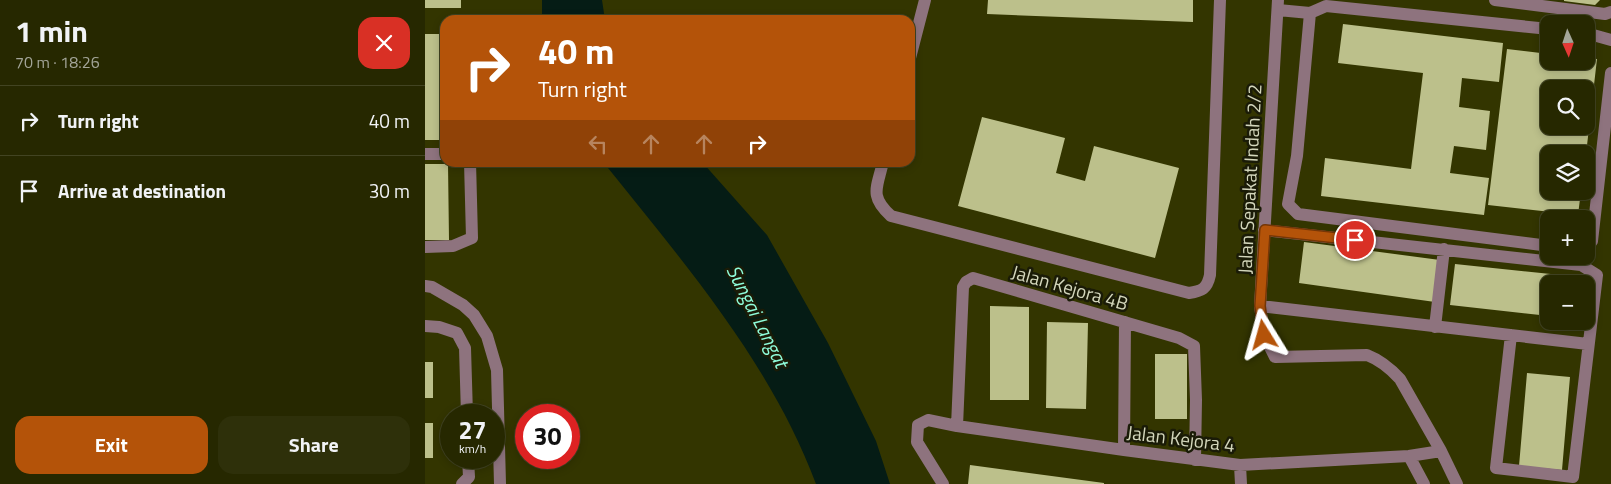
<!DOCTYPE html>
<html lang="en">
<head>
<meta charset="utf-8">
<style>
	body { margin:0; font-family:"Titillium Web",sans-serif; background:#2e300a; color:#f1f3f6; height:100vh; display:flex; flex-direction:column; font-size:19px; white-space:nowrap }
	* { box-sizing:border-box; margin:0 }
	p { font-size:16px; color:#a4a699 }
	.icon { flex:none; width:28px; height:28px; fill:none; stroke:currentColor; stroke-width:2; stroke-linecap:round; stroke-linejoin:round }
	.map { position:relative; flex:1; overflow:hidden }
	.side { display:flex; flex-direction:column; background:#262800; width:425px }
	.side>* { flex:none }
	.banner { position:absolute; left:15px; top:15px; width:475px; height:152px; border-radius:15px; box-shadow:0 2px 8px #0003,0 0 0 1px #424422; background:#b45309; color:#fff; overflow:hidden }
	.needle { width:32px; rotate:177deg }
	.buttons { position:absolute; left:1115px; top:15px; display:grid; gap:10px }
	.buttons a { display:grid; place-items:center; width:55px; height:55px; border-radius:10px; background:#262800; box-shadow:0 2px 8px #0003,0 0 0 1px #424422; font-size:25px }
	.speed { position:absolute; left:15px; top:404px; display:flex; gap:10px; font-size:25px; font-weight:700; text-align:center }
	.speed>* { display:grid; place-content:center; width:65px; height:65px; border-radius:50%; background:#262800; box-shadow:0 2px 8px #0003,0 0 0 1px #424422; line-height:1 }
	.speed small { font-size:12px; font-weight:400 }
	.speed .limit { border:8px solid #d22; background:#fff; color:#111 }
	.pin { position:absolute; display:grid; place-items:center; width:42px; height:42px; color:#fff; margin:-21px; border:2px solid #fff; border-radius:50%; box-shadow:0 1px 5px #0007 }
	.me { position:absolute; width:55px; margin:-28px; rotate:352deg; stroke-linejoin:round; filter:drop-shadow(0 0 4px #0008) }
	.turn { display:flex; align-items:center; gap:18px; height:105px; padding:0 15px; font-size:22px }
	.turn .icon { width:65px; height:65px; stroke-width:2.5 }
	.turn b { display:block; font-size:35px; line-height:42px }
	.lanes { display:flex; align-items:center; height:48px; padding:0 15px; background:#0003; justify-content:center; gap:25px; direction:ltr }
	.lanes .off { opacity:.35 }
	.round { display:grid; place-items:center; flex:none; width:52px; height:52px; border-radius:15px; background:#2e300a }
	.summary { display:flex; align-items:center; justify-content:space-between; height:85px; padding:0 15px }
	h1 { font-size:30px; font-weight:700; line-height:38px }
	.button { display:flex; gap:10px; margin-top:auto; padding:10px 15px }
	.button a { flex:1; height:58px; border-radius:15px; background:#b45309; color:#fff; font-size:20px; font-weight:700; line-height:58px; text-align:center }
	.button a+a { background:#2e300a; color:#f1f3f6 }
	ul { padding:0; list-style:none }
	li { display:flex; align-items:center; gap:15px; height:70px; padding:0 15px; border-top:1px solid #424422 }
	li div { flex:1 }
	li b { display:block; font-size:19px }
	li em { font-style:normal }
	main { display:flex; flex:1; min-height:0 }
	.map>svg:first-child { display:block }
	.water { fill:#051c15 }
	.building { fill:#bcc08b; fill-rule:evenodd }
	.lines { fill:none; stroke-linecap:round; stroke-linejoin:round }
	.minor { stroke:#8e737e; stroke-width:12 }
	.route-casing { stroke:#753606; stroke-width:12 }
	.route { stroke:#b45309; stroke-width:9 }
	.labels { text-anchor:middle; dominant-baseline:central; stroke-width:5; stroke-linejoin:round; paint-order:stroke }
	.street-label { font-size:19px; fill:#d3d6bb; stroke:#1a1b07 }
	.water-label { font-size:20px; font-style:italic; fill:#8ffddb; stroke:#1a1b07 }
</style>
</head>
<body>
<main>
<section class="side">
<div class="summary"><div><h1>1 min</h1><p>70 m · 18:26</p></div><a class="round" style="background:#d93025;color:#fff"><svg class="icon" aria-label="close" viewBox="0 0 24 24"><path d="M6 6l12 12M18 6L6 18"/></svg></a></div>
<ul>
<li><svg class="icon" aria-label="right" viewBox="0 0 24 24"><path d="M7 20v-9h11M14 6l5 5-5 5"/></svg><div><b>Turn right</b></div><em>40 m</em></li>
<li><svg class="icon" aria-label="arrive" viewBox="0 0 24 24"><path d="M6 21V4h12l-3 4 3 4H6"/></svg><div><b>Arrive at destination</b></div><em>30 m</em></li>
</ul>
<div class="button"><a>Exit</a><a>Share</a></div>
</section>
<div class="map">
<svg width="1186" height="484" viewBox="0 0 1186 484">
	<rect width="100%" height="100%" fill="#333500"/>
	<path class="water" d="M117 0H177L180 20H117Z
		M179 163H278L342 235 403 343 451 441 465 484H391C346 363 259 263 179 163Z"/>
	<path class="building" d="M0 0H36V8H0Z
		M563 0H768V22L562 14Z
		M1139 0H1175L1170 5 1139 1Z
		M918 24 1078 43 1074 82 1037 78 1034 107 1065 111 1061 150 1029 146 1025 173 1064 178 1059 215 896 196 900 158 986 169 998 73 913 63Z
		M0 34H18L20 140H0Z
		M1082 49 1124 54V61H1161V58L1172 59 1161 154H1124V191H1156L1153 215 1063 205ZM1124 89H1161V126H1124Z
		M557 117 640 138 631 173 660 181 669 146 754 168 730 258 533 206Z
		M0 164H23L24 240H0Z
		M879 242 1015 260 1010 302 874 283Z
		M1030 264 1155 277 1154 284H1124V316L1025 305Z
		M565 306 604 307V400H565Z
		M622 322 663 323 661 409 621 408Z
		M730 354H762V419H730Z
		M0 362H8V398H0Z
		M1102 373 1145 377 1137 470 1094 466Z
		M0 423H8V458H0Z
		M545 465 679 483V484H543Z"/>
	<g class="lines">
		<path class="minor" d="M853 0 835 306 839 335 850 357 942 355C955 360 965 368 975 379L1016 451 1032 484
			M1070 0 1180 14 1186 12
			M853 10 885 13
			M1124 29 901 6 885 13 872 156 863 204 873 214 1124 246
			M1161 33 1186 40
			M485 58 500 0
			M0 154H20
			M458 162C452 188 444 196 466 216L764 293C777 291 782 289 785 275L795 0
			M839 230 1156 265 1172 275 1148 477 1071 468 1086 335
			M0 247 28 246 47 238 45 162
			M1161 250 1167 241 1186 73
			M0 286 7 287 38 305 49 315 62 336 72 370 75 484
			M835 306 1163 344
			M0 326 14 327 32 333 40 348 42 415
			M1010 327 1019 249
			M532 426 538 287 541 282 548 278 754 338 769 346 771 400 770 460
			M699 450 700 322
			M984 456 999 484
			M815 465 816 484
			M37 484 44 477 43 458
			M518 484 492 442 493 425 503 420 532 426 699 450 815 465 984 456 1016 451"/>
	</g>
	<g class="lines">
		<defs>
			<path id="route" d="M839 335 835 306 840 230 930 240"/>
		</defs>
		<use href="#route" class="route-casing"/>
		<use href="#route" class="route"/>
	</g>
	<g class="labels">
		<g class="street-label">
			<text transform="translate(824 179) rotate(-87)">Jalan Sepakat Indah 2/2</text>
			<text transform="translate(645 287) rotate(16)">Jalan Kejora 4B</text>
			<text transform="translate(756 438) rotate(7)">Jalan Kejora 4</text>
		</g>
		<g class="water-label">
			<text transform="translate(333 316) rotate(63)">Sungai Langat</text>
		</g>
	</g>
</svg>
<div class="buttons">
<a><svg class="needle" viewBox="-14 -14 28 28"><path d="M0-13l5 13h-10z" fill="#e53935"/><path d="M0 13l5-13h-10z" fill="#a4a699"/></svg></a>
<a><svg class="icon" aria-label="search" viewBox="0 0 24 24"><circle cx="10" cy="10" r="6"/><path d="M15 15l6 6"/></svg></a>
<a><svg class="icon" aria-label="layers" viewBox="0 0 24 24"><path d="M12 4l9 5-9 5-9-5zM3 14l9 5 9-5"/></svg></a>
<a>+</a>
<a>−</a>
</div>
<div class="speed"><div>27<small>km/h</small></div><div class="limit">30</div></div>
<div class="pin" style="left:930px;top:240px;background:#d93025"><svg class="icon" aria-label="arrive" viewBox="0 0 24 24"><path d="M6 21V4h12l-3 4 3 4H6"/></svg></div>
<svg class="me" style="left:839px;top:335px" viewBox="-20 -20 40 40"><path d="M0-17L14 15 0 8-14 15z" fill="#b45309" stroke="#fff" stroke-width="4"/></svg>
<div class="banner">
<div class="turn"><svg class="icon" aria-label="right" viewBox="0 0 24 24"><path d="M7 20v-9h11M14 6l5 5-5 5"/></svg><div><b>40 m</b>Turn right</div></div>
<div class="lanes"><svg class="icon off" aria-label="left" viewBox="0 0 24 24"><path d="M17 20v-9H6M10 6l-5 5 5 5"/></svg><svg class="icon off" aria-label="ahead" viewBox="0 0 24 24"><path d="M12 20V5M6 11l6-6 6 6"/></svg><svg class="icon off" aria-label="ahead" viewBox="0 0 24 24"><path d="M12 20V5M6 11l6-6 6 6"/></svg><svg class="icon" aria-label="right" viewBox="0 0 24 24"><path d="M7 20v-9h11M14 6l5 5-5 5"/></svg></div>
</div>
</div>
</main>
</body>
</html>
